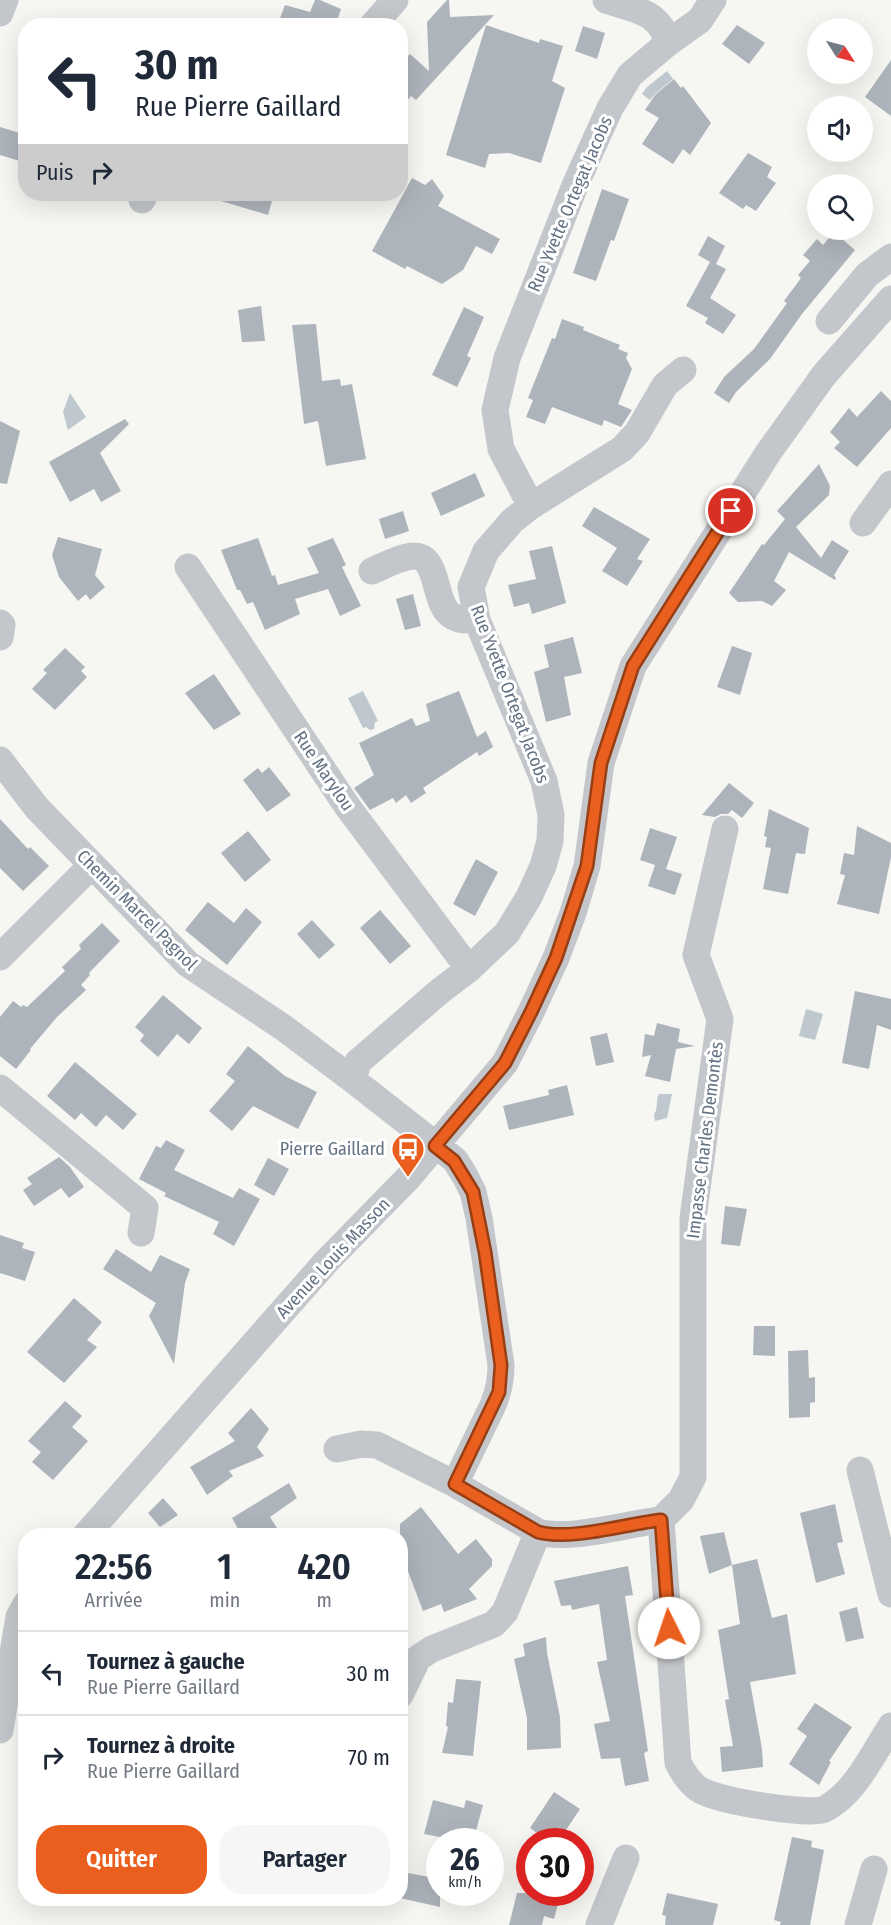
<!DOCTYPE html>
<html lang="fr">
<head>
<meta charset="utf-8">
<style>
	body { margin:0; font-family:"Fira Sans Condensed",sans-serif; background:#f6f6f7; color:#1f2937; height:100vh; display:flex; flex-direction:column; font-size:22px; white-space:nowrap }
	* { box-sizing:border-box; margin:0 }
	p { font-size:20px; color:#747a83 }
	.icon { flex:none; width:33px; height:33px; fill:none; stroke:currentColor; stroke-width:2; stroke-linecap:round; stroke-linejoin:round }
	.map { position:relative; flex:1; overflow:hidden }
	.panel { position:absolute; left:18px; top:1528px; width:390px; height:378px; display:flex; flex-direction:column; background:#fff; border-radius:24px; box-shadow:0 6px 24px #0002 }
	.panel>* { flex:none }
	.banner { position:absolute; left:18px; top:18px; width:390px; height:183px; border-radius:24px; box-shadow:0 6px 24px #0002; background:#fff; color:#1f2937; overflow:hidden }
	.needle { width:39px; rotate:126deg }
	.controls { position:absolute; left:807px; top:18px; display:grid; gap:12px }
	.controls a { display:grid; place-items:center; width:66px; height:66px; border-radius:50%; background:#fff; box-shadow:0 6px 24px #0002; font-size:30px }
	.speed { position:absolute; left:426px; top:1828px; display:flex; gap:12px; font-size:30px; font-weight:700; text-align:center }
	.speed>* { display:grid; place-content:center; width:78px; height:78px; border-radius:50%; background:#fff; box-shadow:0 6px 24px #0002; line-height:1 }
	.speed small { font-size:15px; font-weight:400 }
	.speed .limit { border:9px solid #d22; background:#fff; color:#111 }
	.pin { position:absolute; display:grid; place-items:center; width:51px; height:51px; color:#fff; margin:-26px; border:3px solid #fff; border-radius:50%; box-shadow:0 2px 6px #0007 }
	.me { position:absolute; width:66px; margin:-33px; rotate:356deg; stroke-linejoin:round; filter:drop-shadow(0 0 4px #0008) }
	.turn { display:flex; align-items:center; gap:21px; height:126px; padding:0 18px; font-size:27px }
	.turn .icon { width:78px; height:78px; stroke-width:2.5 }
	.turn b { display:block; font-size:42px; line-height:51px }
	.then { display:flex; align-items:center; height:57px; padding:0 18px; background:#0003; gap:12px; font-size:22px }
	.eta { display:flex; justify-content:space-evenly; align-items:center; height:102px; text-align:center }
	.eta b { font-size:36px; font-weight:600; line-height:42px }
	.primary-button { display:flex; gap:12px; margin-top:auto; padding:12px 18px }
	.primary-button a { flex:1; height:69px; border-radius:24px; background:#ea5f1e; color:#fff; font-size:24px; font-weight:600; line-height:69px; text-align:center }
	.primary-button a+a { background:#f6f6f7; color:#1f2937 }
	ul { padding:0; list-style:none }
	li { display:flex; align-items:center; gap:18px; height:84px; padding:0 18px; border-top:2px solid #e0e1e3 }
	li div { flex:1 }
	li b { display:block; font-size:22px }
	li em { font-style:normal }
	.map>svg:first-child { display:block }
	.water { fill:#bec8ce }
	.building { fill:#aeb4bb }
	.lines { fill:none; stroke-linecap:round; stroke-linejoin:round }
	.minor { stroke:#c3c6ca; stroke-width:27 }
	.route-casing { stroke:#983e14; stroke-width:15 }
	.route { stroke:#ea5f1e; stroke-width:10 }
	.labels { text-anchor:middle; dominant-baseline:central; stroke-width:6; stroke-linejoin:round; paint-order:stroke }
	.street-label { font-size:18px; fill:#647384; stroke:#fff }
	.poi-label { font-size:18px; fill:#647384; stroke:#fff; text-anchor:end }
</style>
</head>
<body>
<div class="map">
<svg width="891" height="1925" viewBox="0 0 891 1925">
	<rect width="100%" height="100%" fill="#f6f6f2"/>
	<path class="water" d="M667 71 673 79 655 94 650 100 642 94 647 87Z
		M70 393 86 417 68 430 63 412Z
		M363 691 378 721 375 722 374 729 370 730 366 727 363 728 348 698Z
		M806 1009 823 1014 815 1040 799 1036Z
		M659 1094H672L667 1118 655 1121 654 1114C659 1108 655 1100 659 1094Z"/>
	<path class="building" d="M315 0H320L341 9 337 21 338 26H277L285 5 310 12Z
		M447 0H449L450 17 494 15 416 100 411 96 400 108V64L410 54 429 71 427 22Z
		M486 25 539 43 540 39 563 46 552 81 565 88 541 163 509 153 489 154 485 168 446 155Z
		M737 25 765 43 749 64 722 44Z
		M583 26 605 33 597 59 575 51Z
		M891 60V116L865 97Z
		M674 79 681 88 683 86 711 123 690 155 683 149 673 164 642 144 659 118 645 110 655 95Z
		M0 127 26 135V163L0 155Z
		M748 153 772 167 767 177 776 183 756 211 746 205 743 209 719 193Z
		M412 178 425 185 432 179 444 196 438 206 500 239 492 254 476 246 463 270 442 284 407 266 405 269 372 251Z
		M602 189 629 199 614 241 611 240 596 281 573 273Z
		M212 194H274L268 215 211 198Z
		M834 232 855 250 802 314 770 359 736 392 729 403 714 393 724 377 754 349 787 303 784 301 801 278 798 275 810 261 803 255 817 239 823 245Z
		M708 236 725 246 716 264 726 269 710 298 736 315 723 334 705 323 708 318 686 306 710 262 698 255Z
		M261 306 265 341 242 342 238 310Z
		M464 307 484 317 467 356 471 358 457 387 432 375Z
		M562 319 584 327 583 330 620 345 618 349 628 353 626 358 632 369 618 404 632 410 621 427 604 420 602 426 552 407 545 424 526 417 533 400 528 398 552 338 555 339Z
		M316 324 322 381 340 379 341 386 352 384 366 459 326 466 318 421 304 424 292 325Z
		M881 391 891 401V428L857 467 834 448 840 442 830 432 849 408 857 417Z
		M125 419 129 424 100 453 121 491 101 502 94 489 70 502 49 462Z
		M0 421 20 431 7 484 0 483Z
		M819 464 830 486 829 495 796 527 821 558 832 540 849 551 834 575 836 578 835 580 789 552 774 581 786 590 772 606 762 601 738 602 729 593 762 544 764 545 785 519 777 511Z
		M475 473 485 496 441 516 431 493Z
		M594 507 650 539 637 559 643 561 627 586 602 571 617 548 582 526Z
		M403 511 409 531 385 539 379 519Z
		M58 537 102 549 95 575 105 587 90 600 86 594 78 601 59 577 52 555Z
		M258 538 272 576 275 575 278 585 319 573 307 548 333 538 346 565 342 567 361 606 340 616 328 589 295 599 300 614 265 630 253 602 247 604 240 590H237L221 550Z
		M552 546 566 603 532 614 529 603 514 607 508 585 536 579 529 551Z
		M413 594 421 626 405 630 396 599Z
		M573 637 582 673 564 677 571 715 546 722 534 672 549 667 544 645Z
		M732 646 752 653 740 695 717 687Z
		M65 648 85 667 81 671 87 677 55 710 32 689 47 673 43 670Z
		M214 674 241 714 214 730 185 693Z
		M459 691 477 737 486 731 493 747 479 756 477 752 423 788 426 793 411 803 406 795 396 803 393 798 370 810 354 788 374 775 359 743 412 718 416 726 430 721 426 704Z
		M269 767 291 795 267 812 243 780 258 768 262 773Z
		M729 783 754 803 742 818 732 810 728 814H721L715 817 702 815Z
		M769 809 809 828 805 854 796 853 788 894 763 889 771 848 765 847 767 837 764 836Z
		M0 819 28 849 30 847 49 866 23 891 0 868Z
		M857 826 891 843V857L879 914 837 904 845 875 840 874 844 853 854 855Z
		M650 828 677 837 666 869 682 874 675 895 648 886 655 865 640 860Z
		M248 831 271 860 245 882 221 853Z
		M476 859 498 872 475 916 453 904Z
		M208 902 234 923 246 908 262 922 227 965 185 930Z
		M380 910 411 946 390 964 360 928Z
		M312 920 335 945 319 959 297 934Z
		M102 923 120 941 89 973 90 975 81 985 86 990 57 1017 30 1049 31 1050 16 1069 0 1056V1017L13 1001 21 1007 23 1005 27 1007 65 971 62 967 81 949 79 945Z
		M855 991 891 999V1030L877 1025 869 1069 842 1063Z
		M163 995 202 1028 189 1044 177 1034 158 1057 140 1041 144 1035 135 1027Z
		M657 1023 680 1029 678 1042 695 1046 676 1049 670 1082 645 1076 651 1055 642 1057 645 1034 654 1036Z
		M607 1033 614 1062 596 1066 590 1037Z
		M248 1046 285 1076 317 1092 298 1129 253 1106 232 1131 209 1111 235 1081 226 1074Z
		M75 1062 137 1114 123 1130 106 1115 96 1127 81 1113 75 1120 47 1096Z
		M567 1085 574 1115 509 1130 503 1106 549 1095 548 1090Z
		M166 1140 185 1150 174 1170 233 1198 239 1188 260 1199 234 1246 213 1234 219 1222 164 1196 166 1193 139 1179 156 1146 161 1148Z
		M59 1157 70 1167 84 1187 69 1198 61 1188 34 1206 23 1190 32 1184 27 1178Z
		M268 1158 289 1169 274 1196 254 1185Z
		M725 1206 747 1209 740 1246 721 1244Z
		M0 1235 24 1243 22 1248 35 1252 25 1281 0 1273Z
		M116 1249 151 1272 160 1255 190 1269 185 1283 174 1364 149 1316 156 1303 103 1269Z
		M74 1298 102 1322 87 1340 97 1347 64 1383 27 1352Z
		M754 1326H775V1356L753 1355Z
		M808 1350 809 1378 815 1377V1402L810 1403V1417L789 1418 788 1351Z
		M65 1401 82 1416 72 1427 88 1441 53 1480 32 1462 41 1452 28 1441Z
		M251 1408 269 1429 257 1447 264 1456 229 1471 233 1476 207 1495 190 1467 235 1441 228 1433Z
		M289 1483 297 1498 270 1517 282 1536H242L232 1518Z
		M163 1498 178 1515 160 1527 148 1513Z
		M835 1504 843 1542 837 1543 845 1574 816 1583 800 1513Z
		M421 1507 458 1554 476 1539 492 1559V1566L469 1589 477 1599 444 1612 441 1604 423 1611 400 1550V1524Z
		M724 1532 732 1565 709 1574 700 1536Z
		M757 1559 772 1618 787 1614 796 1674 750 1682 762 1749 763 1767 722 1772 720 1747 733 1746 725 1700 729 1699 718 1630 740 1624 732 1565Z
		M628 1566 633 1595 625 1596 648 1751 644 1753 649 1781 625 1786 620 1758 601 1759 594 1724 610 1721 597 1662 607 1660 599 1604 572 1610 571 1605 561 1606 554 1581Z
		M857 1607 864 1638 846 1642 839 1612Z
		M546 1637 547 1653 560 1717 561 1748 527 1750V1718L514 1659 525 1656 523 1644Z
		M456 1679 481 1681 473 1756 442 1753 448 1727 446 1726 448 1702 453 1703Z
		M815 1703 852 1727 829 1761 831 1762 819 1785 789 1764 807 1736 797 1729Z
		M554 1792 580 1809 558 1842H535L537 1833 530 1828Z
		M433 1800 464 1808 466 1800 483 1805 473 1842H444L445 1838 424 1834Z
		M792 1837 812 1841 811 1847 824 1850 810 1925H780L781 1922 774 1920Z
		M408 1873 440 1879V1907L400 1898V1876L407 1878Z
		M517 1893H561L554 1919 544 1916 542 1925H509Z
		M667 1893 718 1904 713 1925H665L666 1916 662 1915Z"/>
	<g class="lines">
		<path class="minor" d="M606 0C634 10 659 10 668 43
			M713 0 700 20 668 43 630 75 610 108 576 183 507 358 495 410 501 449 531 506 512 521 486 551 471 587 477 620 544 781 551 815 550 841 543 866 529 897 507 933 469 969 440 991 358 1062 353 1080 455 1160 465 1176 473 1192 479 1218 501 1365C501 1380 499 1391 493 1405L455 1484 538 1532C571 1541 625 1524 661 1520L678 1763C683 1772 688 1781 697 1788 714 1801 802 1814 822 1810 826 1809 831 1805 834 1803 857 1788 876 1749 891 1726
			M0 13 5 0
			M372 26 395 0
			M142 200 145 194
			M829 321 867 275 891 257
			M531 506 622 449 637 433 665 385 683 370
			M863 523 891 484
			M188 567 347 806 469 969
			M372 571C384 566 396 559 407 557 443 548 430 607 454 617 461 621 469 620 477 620
			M0 623 2 625 0 637
			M0 760 37 808 188 964 284 1028 353 1080
			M0 957 92 865
			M0 1088 145 1208 141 1233
			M337 1449 361 1444 377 1445 455 1484
			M860 1470 891 1594
			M661 1520 681 1500 693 1477V1218L720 1019 696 955 725 829
			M85 1536 325 1263 408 1178 505 1063 531 1012 556 958 573 913 587 866 601 763 633 666 768 453 824 375 891 299
			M400 1695 418 1658 432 1649 494 1624 505 1612 538 1532
			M0 1730 19 1617 26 1604
			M599 1925 626 1858
			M858 1925 874 1869"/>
	</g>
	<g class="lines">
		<defs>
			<path id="route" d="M669 1628 661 1520C625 1524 571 1541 538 1532L455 1484 499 1392 501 1365 485 1252 473 1192 454 1161 435 1146 505 1063 531 1012 556 958 587 866 601 763 633 666 731 511"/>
		</defs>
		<use href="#route" class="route-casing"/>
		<use href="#route" class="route"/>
	</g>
	<defs>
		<symbol id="bus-pin" viewBox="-11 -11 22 30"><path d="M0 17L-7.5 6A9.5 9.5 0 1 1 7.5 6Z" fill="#ea5f1e" stroke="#fff"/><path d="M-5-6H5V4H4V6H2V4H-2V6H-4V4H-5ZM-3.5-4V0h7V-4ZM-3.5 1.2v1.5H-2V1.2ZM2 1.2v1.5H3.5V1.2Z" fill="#fff"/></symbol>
	</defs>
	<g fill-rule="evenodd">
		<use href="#bus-pin" x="389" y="1130" width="38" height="52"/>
	</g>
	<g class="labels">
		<g class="street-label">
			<text transform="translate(570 204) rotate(-67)">Rue Yvette Ortegat Jacobs</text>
			<text transform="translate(510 694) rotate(69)">Rue Yvette Ortegat Jacobs</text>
			<text transform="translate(324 771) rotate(56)">Rue Marylou</text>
			<text transform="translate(137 910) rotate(45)">Chemin Marcel Pagnol</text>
			<text transform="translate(705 1140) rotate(-83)">Impasse Charles Demontès</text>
			<text transform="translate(333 1258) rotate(-47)">Avenue Louis Masson</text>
		</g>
		<g class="poi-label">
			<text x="385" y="1149">Pierre Gaillard</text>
		</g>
	</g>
</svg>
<div class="controls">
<a><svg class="needle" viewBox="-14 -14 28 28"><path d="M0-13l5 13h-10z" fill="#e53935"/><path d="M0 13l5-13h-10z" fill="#747a83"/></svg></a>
<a><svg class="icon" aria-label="sound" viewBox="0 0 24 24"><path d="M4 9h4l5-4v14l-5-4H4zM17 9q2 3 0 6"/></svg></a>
<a><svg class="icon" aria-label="search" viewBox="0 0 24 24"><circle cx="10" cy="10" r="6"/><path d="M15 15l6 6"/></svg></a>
</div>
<div class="speed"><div>26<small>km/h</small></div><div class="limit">30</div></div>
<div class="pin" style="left:731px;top:511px;background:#d93025"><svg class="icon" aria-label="arrive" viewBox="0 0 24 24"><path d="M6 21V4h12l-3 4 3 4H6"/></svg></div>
<svg class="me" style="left:669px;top:1628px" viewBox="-20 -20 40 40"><circle r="19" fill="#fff"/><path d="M0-13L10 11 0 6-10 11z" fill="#ea5f1e"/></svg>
<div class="banner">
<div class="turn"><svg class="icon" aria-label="left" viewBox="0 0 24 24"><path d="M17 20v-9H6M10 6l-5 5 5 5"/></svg><div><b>30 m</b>Rue Pierre Gaillard</div></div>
<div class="then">Puis<svg class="icon" aria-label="right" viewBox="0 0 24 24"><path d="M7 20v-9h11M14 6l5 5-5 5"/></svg></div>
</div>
<section class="panel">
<div class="eta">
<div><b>22:56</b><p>Arrivée</p></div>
<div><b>1</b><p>min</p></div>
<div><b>420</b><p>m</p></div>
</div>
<ul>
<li><svg class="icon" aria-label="left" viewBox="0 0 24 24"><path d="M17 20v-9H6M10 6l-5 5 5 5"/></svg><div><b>Tournez à gauche</b><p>Rue Pierre Gaillard</p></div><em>30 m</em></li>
<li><svg class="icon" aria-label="right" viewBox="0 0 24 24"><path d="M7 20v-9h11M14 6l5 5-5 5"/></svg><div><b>Tournez à droite</b><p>Rue Pierre Gaillard</p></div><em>70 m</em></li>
</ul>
<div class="primary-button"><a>Quitter</a><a>Partager</a></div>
</section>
</div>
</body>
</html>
